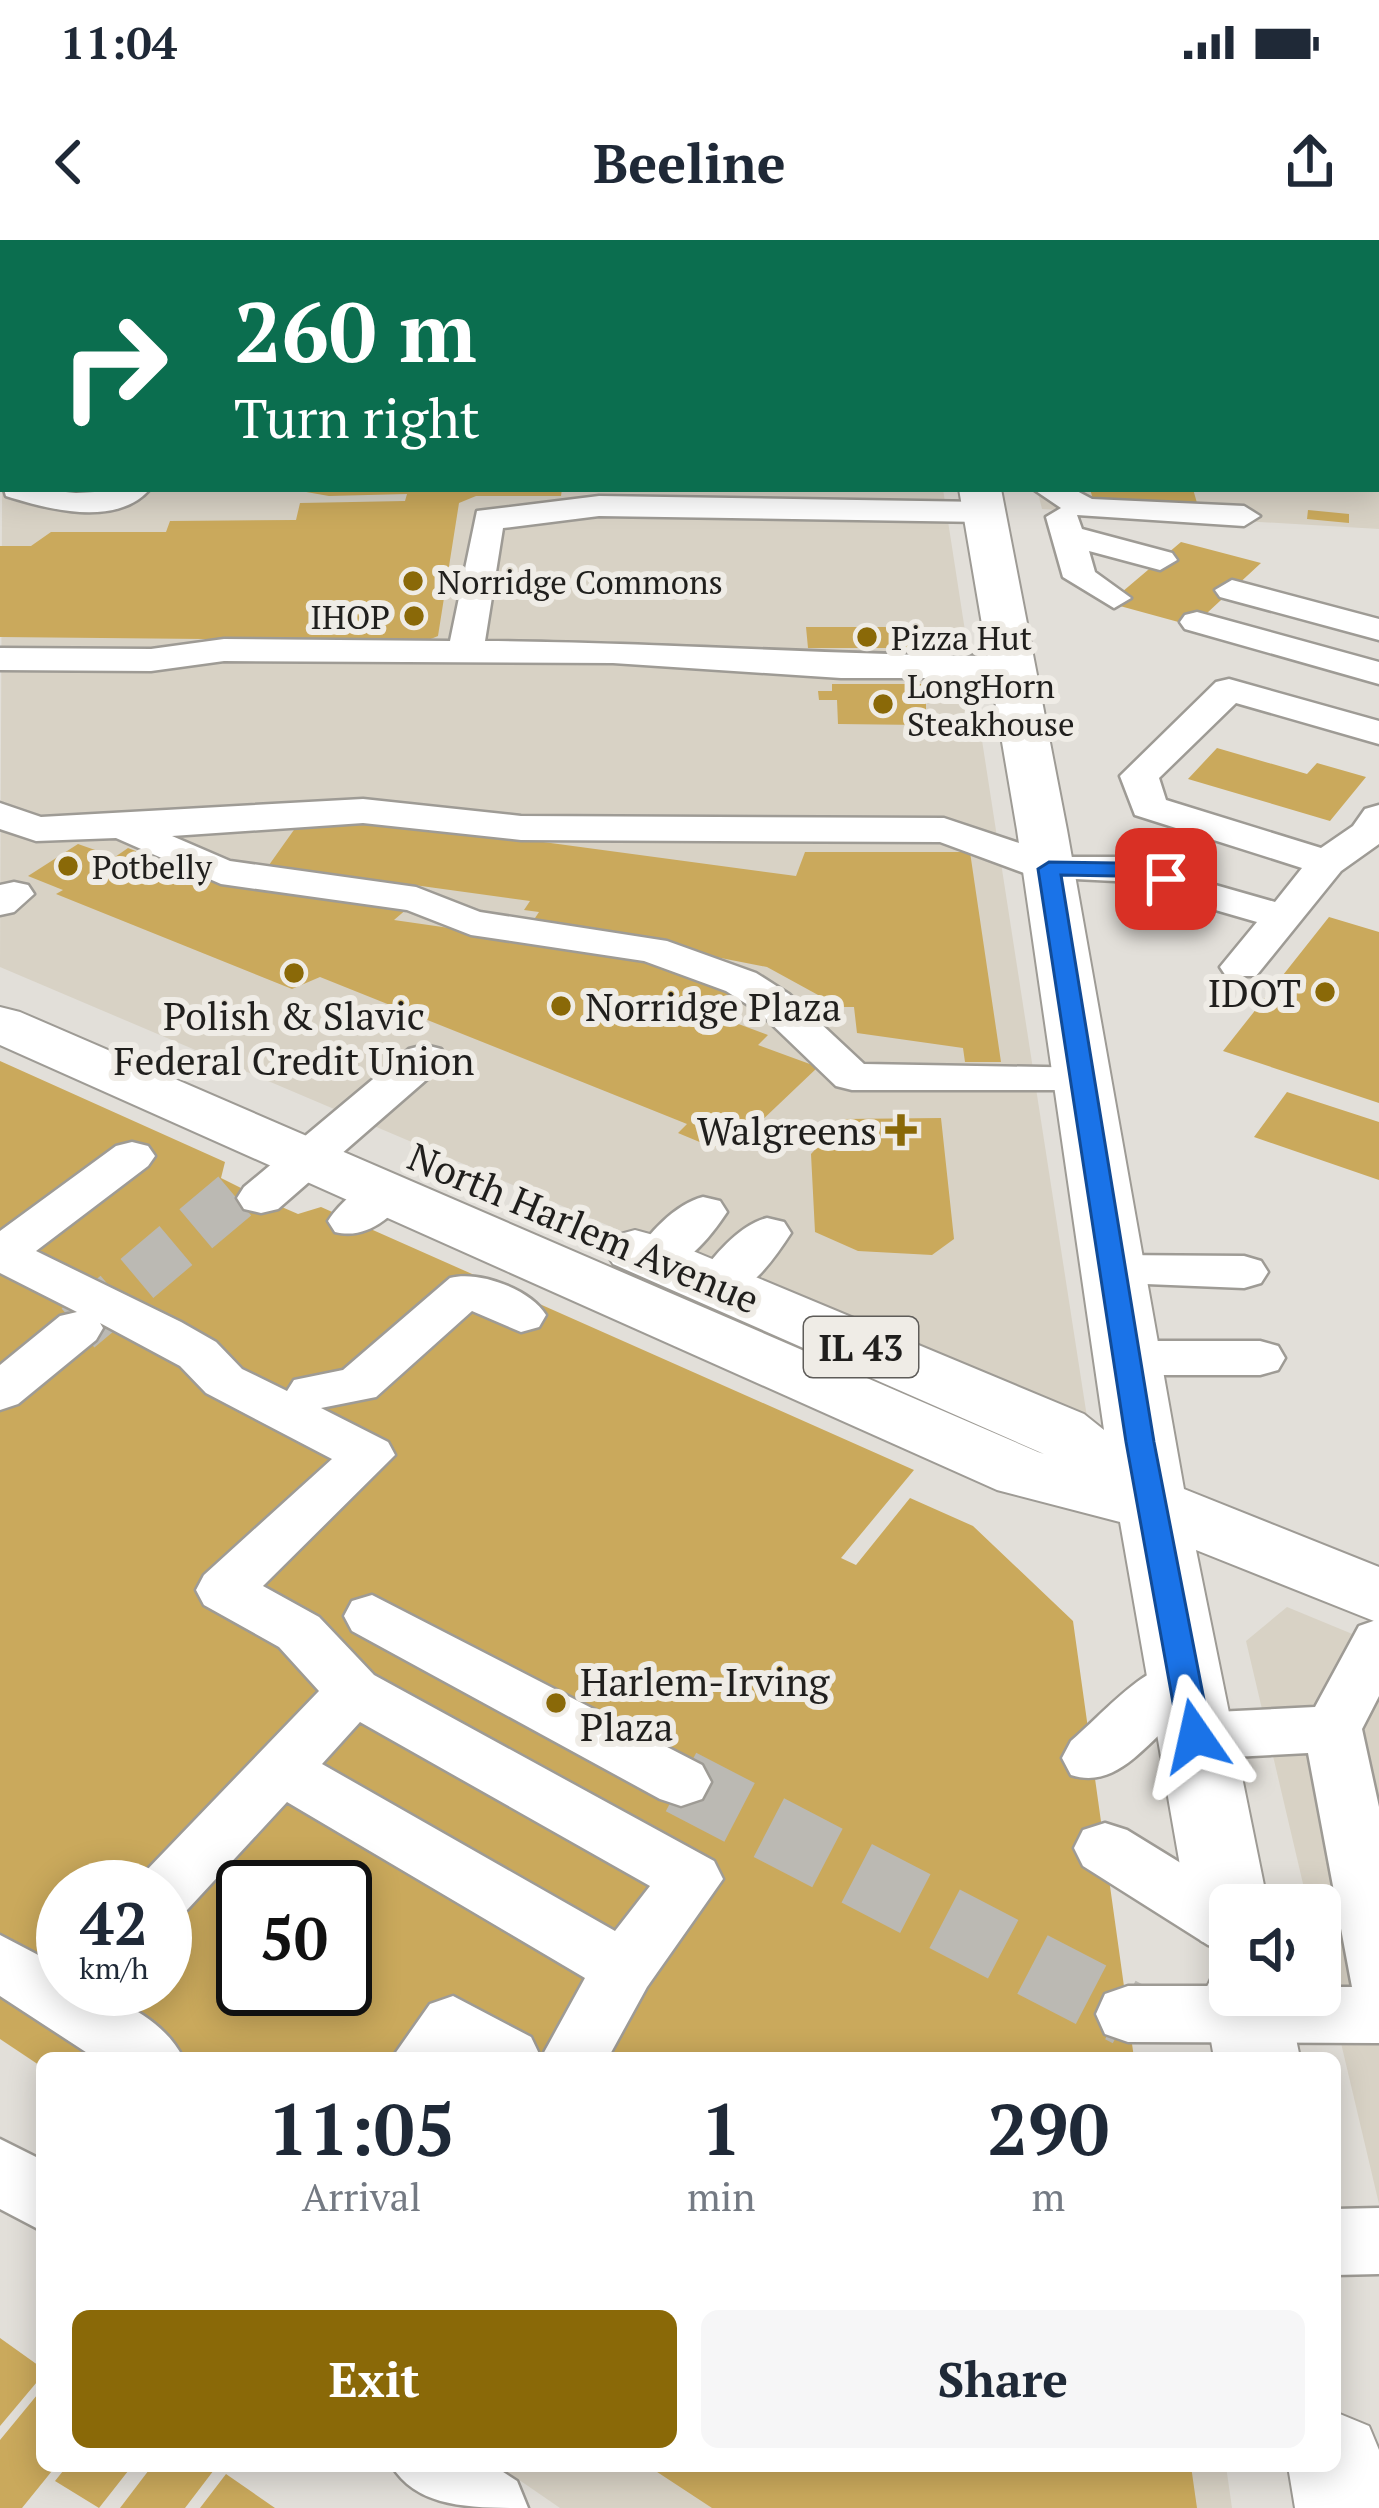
<!DOCTYPE html>
<html lang="en">
<head>
<meta charset="utf-8">
<style>
	body { margin:0; font-family:"PT Serif",serif; background:#f6f6f7; color:#1f2937; height:100vh; display:flex; flex-direction:column; font-size:45px; white-space:nowrap }
	* { box-sizing:border-box; margin:0 }
	p { font-size:39px; color:#747a83 }
	.icon { flex:none; width:66px; height:66px; fill:none; stroke:currentColor; stroke-width:2; stroke-linecap:round; stroke-linejoin:round }
	.map { position:relative; flex:1; overflow:hidden }
	.drawer { position:absolute; left:36px; top:1812px; width:1305px; height:420px; display:flex; flex-direction:column; background:#fff; border-radius:18px; box-shadow:0 6px 30px #0003 }
	.drawer>* { flex:none }
	.banner { position:absolute; left:0px; top:0px; width:1380px; height:252px; box-shadow:0 6px 30px #0003; background:#0b6e4f; color:#fff; overflow:hidden }
	.tools { position:absolute; left:1209px; top:1644px; display:grid; gap:24px }
	.tools a { display:grid; place-items:center; width:132px; height:132px; border-radius:18px; background:#fff; box-shadow:0 6px 30px #0003; font-size:60px }
	.speed { position:absolute; left:36px; top:1620px; display:flex; gap:24px; font-size:60px; font-weight:700; text-align:center }
	.speed>* { display:grid; place-content:center; width:156px; height:156px; border-radius:50%; background:#fff; box-shadow:0 6px 30px #0003; line-height:1 }
	.speed small { font-size:30px; font-weight:400 }
	.speed .limit { border:6px solid #111; border-radius:18px; background:#fff; color:#111 }
	.pin { position:absolute; display:grid; place-items:center; width:102px; height:102px; color:#fff; margin:-51px; border-radius:24px; box-shadow:0 6px 18px #0006 }
	.me { position:absolute; width:132px; margin:-66px; rotate:349deg; stroke-linejoin:round; filter:drop-shadow(0 0 9px #0008) }
	.turn { display:flex; align-items:center; gap:42px; height:252px; padding:0 36px; font-size:54px }
	.turn .icon { width:156px; height:156px; stroke-width:2.5 }
	.turn b { display:block; font-size:84px; line-height:102px }
	.eta { display:flex; justify-content:space-evenly; align-items:center; height:204px; text-align:center }
	.eta b { font-size:72px; font-weight:700; line-height:84px }
	.primary-button { display:flex; gap:24px; margin-top:auto; padding:24px 36px }
	.primary-button a { flex:1; height:138px; border-radius:18px; background:#8a6908; color:#fff; font-size:48px; font-weight:700; line-height:138px; text-align:center }
	.primary-button a+a { background:#f6f6f7; color:#1f2937 }
	.status { display:flex; justify-content:space-between; align-items:center; height:84px; padding:0 60px; background:#fff; direction:ltr }
	.status svg { height:33px; fill:currentColor }
	header { display:flex; justify-content:space-between; align-items:center; height:156px; padding:0 36px; background:#fff; font-size:54px; font-weight:700 }
	.map>svg:first-child { display:block }
	.built { fill:#d8d2c5 }
	.building { fill:#caa95c; fill-rule:evenodd }
	.lines { fill:none; stroke-linecap:round; stroke-linejoin:round }
	.minor-tunnel-far1 { stroke:#bbb9b3; stroke-width:51; stroke-dasharray:51 26; stroke-linecap:butt }
	.minor-tunnel { stroke:#bbb9b3; stroke-width:66; stroke-dasharray:66 33; stroke-linecap:butt }
	.minor-casing { stroke:#9e9b95; stroke-width:5 }
	.major-casing { stroke:#9e9b95; stroke-width:4 }
	.minor { fill:#fff; fill-rule:evenodd }
	.major { fill:#fff; fill-rule:evenodd }
	.route { fill:#1a73e8; stroke:#114b97; stroke-width:3 }
	.poi-dot { fill:#8a6908; stroke:#efece6; stroke-width:4.5 }
	.labels { text-anchor:middle; dominant-baseline:central; stroke-width:12; stroke-linejoin:round; paint-order:stroke }
	.far-poi-label { font-size:33px; fill:#201f1d; stroke:#efece6; text-anchor:start }
	.shield { fill:#efece6; stroke:#5e5c59; stroke-width:3 }
	.shield-label { font-size:36px; font-weight:bold; fill:#201f1d }
	.poi-label { font-size:39px; fill:#201f1d; stroke:#efece6; text-anchor:end }
	.street-label { font-size:39px; fill:#201f1d; stroke:#efece6 }
</style>
</head>
<body>
<div class="status"><b>11:04</b><svg viewBox="0 0 49 12"><path d="M0 12V9h3v3zM5 12V6h3v6zM10 12V3h3v9zM15 12V0h3v12zM26 1h20v11H26zM47 4h2v5h-2z"/></svg></div>
<header><svg class="icon" aria-label="back" viewBox="0 0 24 24"><path d="M15 5l-7 7 7 7"/></svg>Beeline<svg class="icon" aria-label="share" viewBox="0 0 24 24"><path d="M12 15V3M7 8l5-5 5 5M5 13v7h14v-7"/></svg></header>
<div class="map">
<svg width="1379" height="2268" viewBox="0 0 1379 2268">
	<rect width="100%" height="100%" fill="#e2dfd9"/>
	<path class="built" d="M983 0H1379V289L1042 269 1037 249H1377V3Z
		M3 42V249H943L1089 1190 0 727Z
		M1287 1367 1379 1405V1964L1320 1714V1665H1308L1246 1401Z
		M499 2226H1226L1232 2268H560Z"/>
	<path class="building" d="M289 249H562L561 256H476L459 263 438 396 426 401 0 397V306H31L51 292H166L170 281 296 280 300 263 405 261 407 254 329 256Z
		M1090 249H1193L1197 263H1094Z
		M1308 270 1349 274V283L1307 279Z
		M1181 302 1261 323 1193 386 1109 363Z
		M806 387H926L929 408H808Z
		M832 444H926V477H921L922 485 838 484 837 460H819L818 451H832Z
		M1217 508 1307 534 1317 523 1366 537 1330 581 1188 539Z
		M379 580 796 636 805 612H970L1001 822H965L963 808 857 793 854 767H840L767 727 533 681 539 672 524 670 530 661 269 625 296 587Z
		M78 604 115 617 128 608 215 642 408 668 394 680 623 713 741 756 717 776 768 795 758 805 818 827 737 904 723 899 714 908 678 893 687 884 320 737 292 749 56 654 63 650 28 636Z
		M1329 677 1379 692V863L1223 811Z
		M0 821 225 922 221 938 261 958 298 974 321 967 914 1230 841 1318 856 1325 910 1258 973 1286 1073 1381 1134 1818H42V1827L0 1799ZM63 1647H165V1749H63ZM243 1647H345V1749H243Z
		M1287 852 1379 882V940L1254 897Z
		M941 878 954 999 932 1015 858 1011 815 992 811 914 843 879Z
		M0 2098 42 2128V2136L0 2186Z
		M42 2149V2226H56L22 2268H0V2200Z
		M67 2226H132L99 2268 55 2241Z
		M152 2226H217L185 2268H120Z
		M648 2226H1191L1197 2268H712Z
		M226 2234 275 2268H200Z"/>
	<g class="lines">
		<path class="minor-tunnel-far1" d="M78 1088 243 949"/>
		<path class="minor-tunnel" d="M681 1542 1128 1774"/>
		<defs>
			<path id="minor" d="M214 0H250L252 3H216Z
				M727 0H764L766 3H729Z
				M3 43V60L0 61V44Z
				M1377 225H1379V243H1377Z
				M3 246 76 253 150 249C116 288 47 269 6 256Z
				M1033 249H1073L1092 259 1244 266 1260 276 1244 286 1077 275 1082 289 1172 313 1177 320 1160 330 1089 311 1095 332 1131 358 1114 368 1063 337 1046 277 1061 268Z
				M599 256 984 262 1000 272 984 282 599 276 503 288 485 401C662 402 837 416 1014 416L1032 427 1014 438H841L613 423 224 421 151 431 0 430V408L151 409 224 399 450 401 477 271Z
				M1232 340 1379 379V400L1220 357 1215 350Z
				M1197 372 1379 422V444L1185 389 1180 382 1185 375Z
				M1229 439 1379 481V504L1236 463 1159 538 1166 560 1321 608 1353 586 1365 569 1379 565V604L1341 631 1256 736H1226L1220 727 1257 682 1115 641 1035 637 940 602 521 600 363 583 172 596 230 621 416 647 480 672 667 701 756 733 789 754 864 824 1098 828 1104 837 1098 846 1082 850H852L836 846 759 772 726 751 644 721 471 695 407 670 221 644 116 598 36 601 0 589V563L41 577 363 559 521 576 944 578 1061 617H1117L1275 662 1302 628 1135 575 1120 536 1216 442Z
				M14 642 28 645 34 654 14 672 0 675V645Z
				M425 805 441 809 447 818 441 827 278 969 261 973 244 969 237 958 244 947 409 809Z
				M132 902 148 906 155 916 148 926 36 1011 181 1082 216 1102 242 1129 287 1151 294 1140 343 1130 450 1038C478 1030 530 1049 546 1075L539 1087 521 1092 472 1071 376 1157 321 1168 388 1202 395 1215 263 1346 319 1377 374 1435 714 1621 723 1639 647 1747 608 1818H541L585 1738 287 1562 187 1670 165 1678V1647H136L143 1634 319 1451 279 1407 204 1365 196 1350 204 1335 332 1219 206 1153 180 1126 100 1083 103 1088 96 1100 18 1164 0 1170V1125L60 1076 77 1072 0 1033V991L116 906ZM360 1482 650 1646 615 1691 322 1524Z
				M387 936 404 941 411 951C393 977 367 1000 335 992L328 981C341 961 364 942 387 936Z
				M703 957 720 961 727 972C707 1002 676 1040 639 1030L632 1019C647 995 675 964 703 957Z
				M767 978 784 982 791 993C771 1024 740 1068 701 1057L693 1046C709 1021 738 985 767 978Z
				M1114 1015 1244 1016 1261 1021 1268 1032 1261 1043 1244 1048 1097 1042 1090 1031 1097 1020Z
				M1128 1101H1260L1278 1106 1285 1118 1278 1130 1260 1135H1128L1110 1130 1103 1118 1110 1106Z
				M372 1355 702 1525 711 1542 702 1559 681 1566 660 1559 352 1391 344 1376 352 1361Z
				M1379 1379V1456L1362 1489 1379 1567V1803L1128 1802 1105 1794 1096 1774 1105 1754 1128 1746H1230V1755H1320V1747H1352L1308 1513 1195 1519 1174 1512 1166 1496 1173 1482C1142 1509 1114 1549 1071 1535L1062 1518 1071 1501C1107 1471 1156 1408 1204 1423L1213 1439 1204 1455 1177 1479 1195 1473 1315 1467 1359 1386Z
				M1105 1583 1127 1590 1249 1665H1230V1713L1208 1705 1083 1626 1074 1608 1083 1590Z
				M0 1695 63 1728V1749C106 1749 164 1778 183 1818H95L0 1756Z
				M453 1756 531 1797 541 1818H392L430 1764Z
				M0 1899 42 1920V1991L0 1969Z
				M1379 1968V2034L1335 2035V1969Z
				M392 2226H494L517 2241 528 2268C471 2268 417 2268 392 2226Z"/>
			<path id="major" d="M914 0H948L949 3H915Z
				M959 249H1001L1067 590 1184 1249 1379 1327V1383L1196 1310 1268 1665H1230V1711L1201 1701 1189 1677 1120 1282 997 1250 0 805V767L20 772 1038 1212 1044 1214 613 1024 604 1010 613 996 635 990 657 996 1084 1174 1104 1190 1017 590Z
				M1230 1724V1755H1287L1300 1818H1214L1203 1755 1215 1730Z
				M1335 2172 1369 2186 1379 2210V2268H1295L1288 2226H1335Z"/>
		</defs>
		<use href="#minor" class="minor-casing"/>
		<use href="#major" class="major-casing"/>
		<use href="#minor" class="minor"/>
		<use href="#major" class="major"/>
	</g>
	<path class="route" d="M1049 622 1117 623 1177 639 1166 646 1117 636 1061 635 1154 1202 1211 1496 1195 1509 1179 1496 1126 1202 1038 629Z"/>
	<g class="poi-dot">
		<circle cx="413" cy="341" r="12"/>
		<circle cx="414" cy="376" r="12"/>
		<circle cx="867" cy="397" r="12"/>
		<circle cx="883" cy="464" r="12"/>
		<circle cx="68" cy="626" r="12"/>
		<circle cx="294" cy="733" r="12"/>
		<circle cx="1325" cy="752" r="12"/>
		<circle cx="561" cy="766" r="12"/>
		<path d="M895 872h12v12h12v12h-12v12h-12v-12h-12v-12h12z"/>
		<circle cx="556" cy="1463" r="12"/>
	</g>
	<g class="labels">
		<g class="far-poi-label">
			<text x="437" y="341">Norridge Commons</text>
			<text x="390" y="376" text-anchor="end">IHOP</text>
			<text x="891" y="397">Pizza Hut</text>
			<text x="907" y="445">LongHorn<tspan x="907" dy="38">Steakhouse</tspan></text>
			<text x="92" y="626">Potbelly</text>
		</g>
		<rect class="shield" x="804" y="1077" width="114" height="60" rx="9"/>
		<g class="shield-label">
			<text x="861" y="1107">IL 43</text>
		</g>
		<g class="poi-label">
			<text x="1301" y="752">IDOT</text>
			<text x="585" y="766" text-anchor="start">Norridge Plaza</text>
			<text x="294" y="775" text-anchor="middle">Polish &amp; Slavic<tspan x="294" dy="45">Federal Credit Union</tspan></text>
			<text x="877" y="890">Walgreens</text>
			<text x="580" y="1441" text-anchor="start">Harlem-Irving<tspan x="580" dy="45">Plaza</tspan></text>
		</g>
		<g class="street-label">
			<text transform="translate(584 987) rotate(23)">North Harlem Avenue</text>
		</g>
	</g>
</svg>
<div class="tools">
<a><svg class="icon" aria-label="sound" viewBox="0 0 24 24"><path d="M4 9h4l5-4v14l-5-4H4zM17 9q2 3 0 6"/></svg></a>
</div>
<div class="speed"><div>42<small>km/h</small></div><div class="limit">50</div></div>
<div class="pin" style="left:1166px;top:639px;background:#d93025"><svg class="icon" aria-label="arrive" viewBox="0 0 24 24"><path d="M6 21V4h12l-3 4 3 4H6"/></svg></div>
<svg class="me" style="left:1195px;top:1496px" viewBox="-20 -20 40 40"><path d="M0-17L14 15 0 8-14 15z" fill="#1a73e8" stroke="#fff" stroke-width="4"/></svg>
<div class="banner">
<div class="turn"><svg class="icon" aria-label="right" viewBox="0 0 24 24"><path d="M7 20v-9h11M14 6l5 5-5 5"/></svg><div><b>260 m</b>Turn right</div></div>
</div>
<section class="drawer">
<div class="eta">
<div><b>11:05</b><p>Arrival</p></div>
<div><b>1</b><p>min</p></div>
<div><b>290</b><p>m</p></div>
</div>
<div class="primary-button"><a>Exit</a><a>Share</a></div>
</section>
</div>
</body>
</html>
